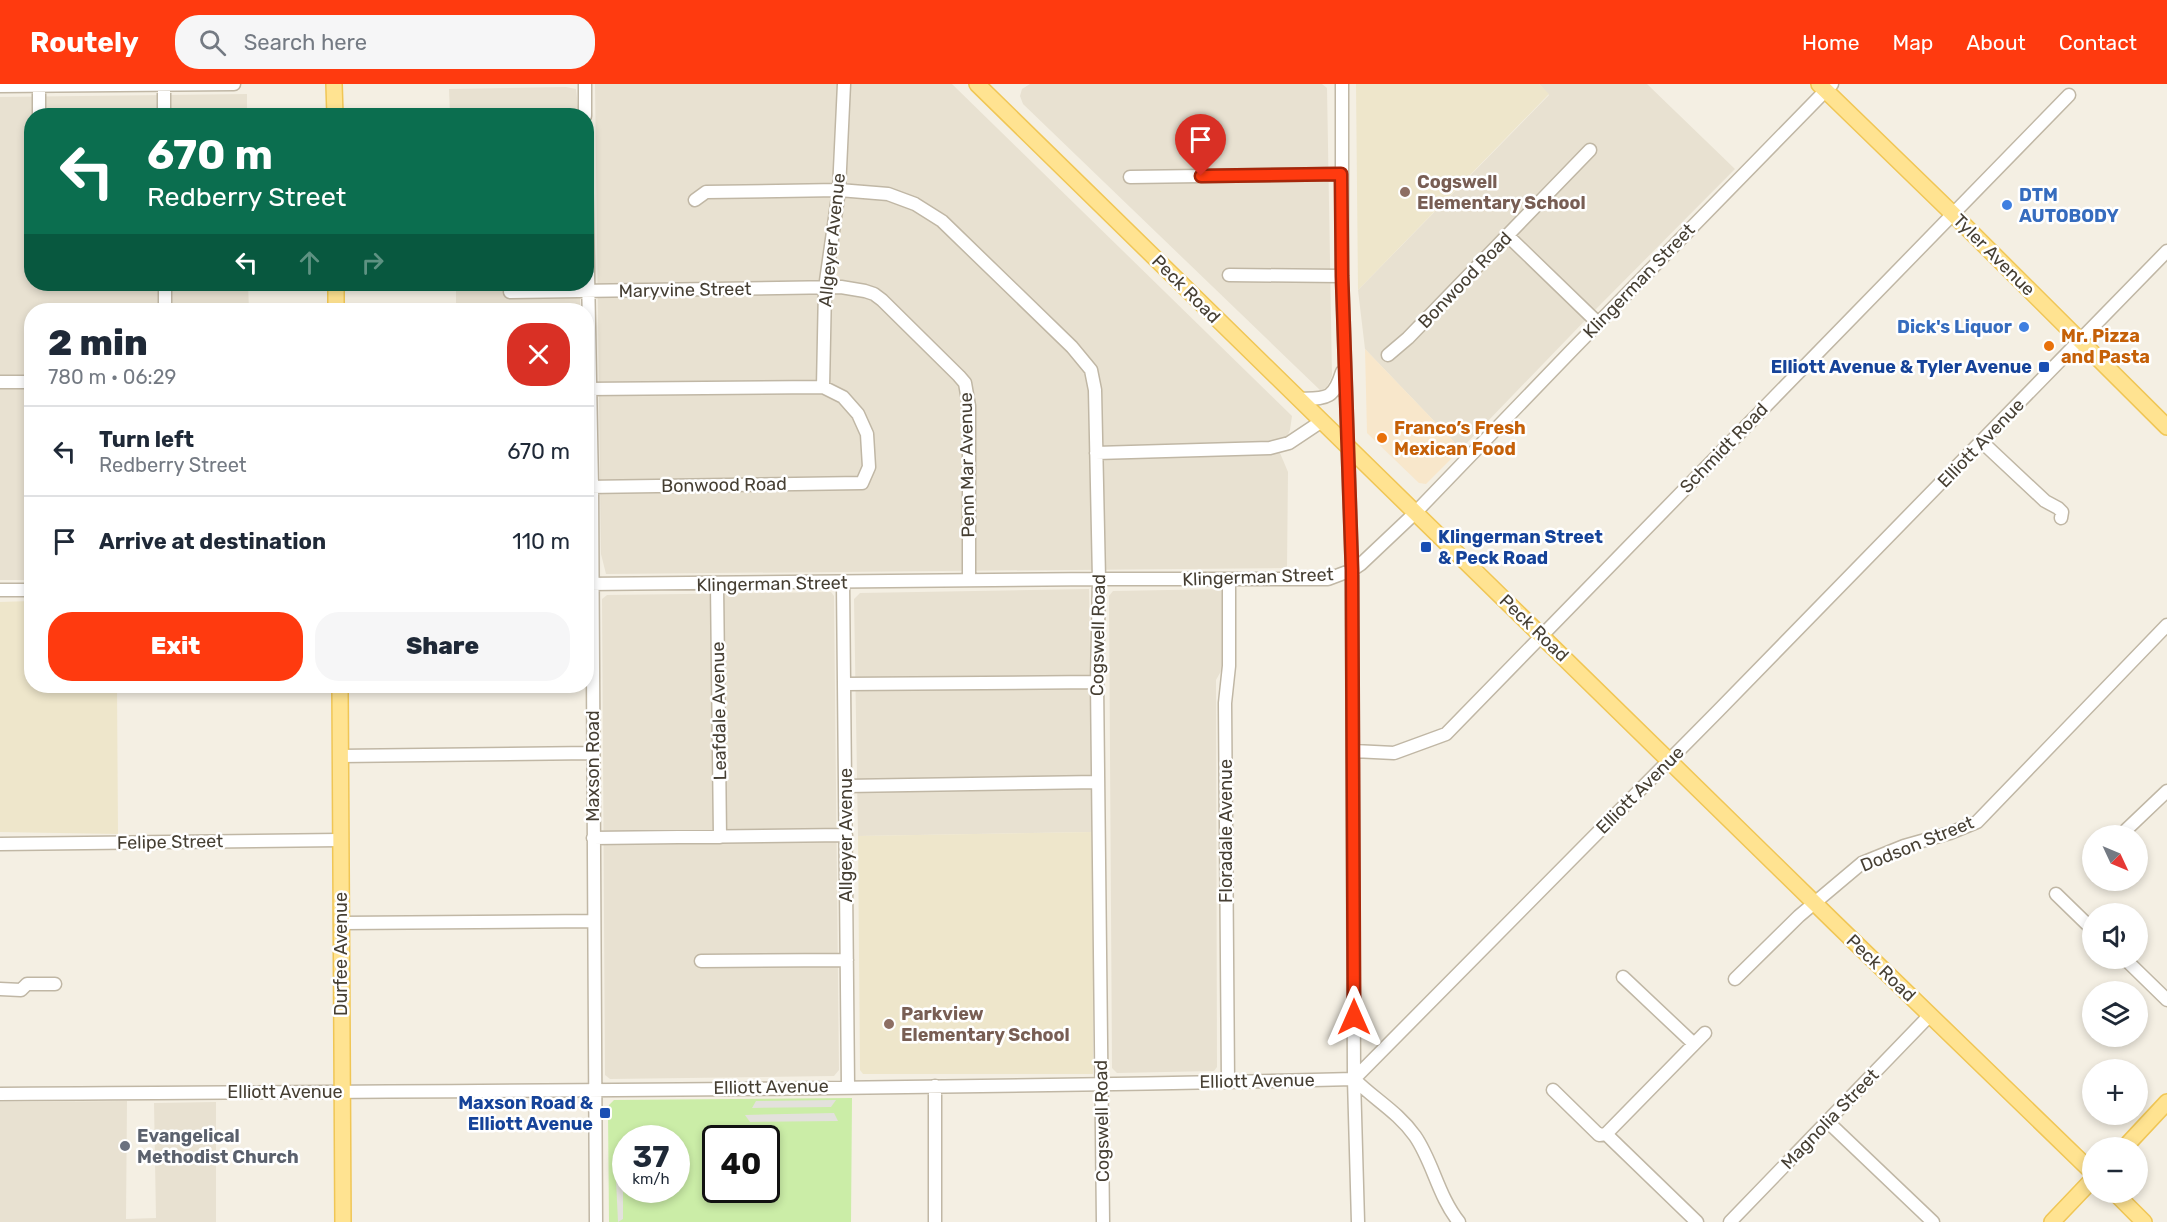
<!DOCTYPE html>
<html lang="en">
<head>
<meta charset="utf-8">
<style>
	body { margin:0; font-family:Rubik,sans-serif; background:#f6f6f7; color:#1f2937; height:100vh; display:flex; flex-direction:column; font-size:22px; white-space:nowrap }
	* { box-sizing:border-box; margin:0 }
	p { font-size:20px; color:#747a83 }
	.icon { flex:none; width:33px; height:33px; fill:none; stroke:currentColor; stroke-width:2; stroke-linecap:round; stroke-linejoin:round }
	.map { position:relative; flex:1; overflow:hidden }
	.details { position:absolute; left:24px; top:219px; width:570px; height:390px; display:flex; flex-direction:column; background:#fff; border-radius:24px; box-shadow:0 3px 9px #0003 }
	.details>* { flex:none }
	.hud { position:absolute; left:24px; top:24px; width:570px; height:183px; border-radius:24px; box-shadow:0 3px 9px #0003; background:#0b6e4f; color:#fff; overflow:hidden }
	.needle { width:39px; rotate:134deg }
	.fabs { position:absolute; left:2082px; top:741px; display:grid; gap:12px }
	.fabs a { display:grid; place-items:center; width:66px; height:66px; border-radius:50%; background:#fff; box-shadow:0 3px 9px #0003; font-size:30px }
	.speed { position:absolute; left:612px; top:1041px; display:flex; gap:12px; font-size:30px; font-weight:700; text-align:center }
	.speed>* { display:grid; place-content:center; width:78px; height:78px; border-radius:50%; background:#fff; box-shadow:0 3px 9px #0003; line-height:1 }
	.speed small { font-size:15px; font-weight:400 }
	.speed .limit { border:3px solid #111; border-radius:9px; background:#fff; color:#111 }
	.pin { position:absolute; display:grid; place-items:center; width:51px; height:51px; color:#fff; margin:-62px -26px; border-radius:50% 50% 50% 0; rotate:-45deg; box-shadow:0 0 6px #0007 }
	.pin .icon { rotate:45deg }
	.me { position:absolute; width:66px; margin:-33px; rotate:0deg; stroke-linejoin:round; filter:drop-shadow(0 0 4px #0008) }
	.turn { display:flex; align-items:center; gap:21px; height:126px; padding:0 24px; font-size:27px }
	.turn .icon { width:78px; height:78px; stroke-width:2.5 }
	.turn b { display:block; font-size:42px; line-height:51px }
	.lanes { display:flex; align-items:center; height:57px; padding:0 24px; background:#0003; justify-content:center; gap:30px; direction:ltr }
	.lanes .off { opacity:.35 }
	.round { display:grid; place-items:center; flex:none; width:63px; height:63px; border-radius:24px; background:#f6f6f7 }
	.summary { display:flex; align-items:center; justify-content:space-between; height:102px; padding:0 24px }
	h1 { font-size:36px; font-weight:800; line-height:45px }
	.action { display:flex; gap:12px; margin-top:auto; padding:12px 24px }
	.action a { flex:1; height:69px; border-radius:24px; background:#ff3a0f; color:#fff; font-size:24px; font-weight:800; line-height:69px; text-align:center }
	.action a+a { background:#f6f6f7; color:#1f2937 }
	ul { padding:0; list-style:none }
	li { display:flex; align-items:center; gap:18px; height:90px; padding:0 24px; border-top:2px solid #e0e1e3 }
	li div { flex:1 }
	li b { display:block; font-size:22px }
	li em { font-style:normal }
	header { display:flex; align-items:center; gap:36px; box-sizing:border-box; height:84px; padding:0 30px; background:#ff3a0f; color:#fff }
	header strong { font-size:28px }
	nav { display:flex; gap:33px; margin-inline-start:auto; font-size:21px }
	.search { width:420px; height:54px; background:#f6f6f7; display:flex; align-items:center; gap:15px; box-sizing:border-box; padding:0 21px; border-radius:24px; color:#747a83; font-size:22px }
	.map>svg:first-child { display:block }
	.residential { fill:#e8e1d1 }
	.commercial { fill:#f8e7cb }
	.education { fill:#eee6cb }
	.green { fill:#cbeda7; fill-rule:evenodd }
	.parking { fill:#e3e1dc }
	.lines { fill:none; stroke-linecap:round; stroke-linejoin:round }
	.minor-casing { stroke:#c0b7a5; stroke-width:15 }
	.major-casing { stroke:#f0c655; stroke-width:18 }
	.minor { stroke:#fff; stroke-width:12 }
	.major { stroke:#ffe391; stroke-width:15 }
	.route-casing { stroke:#a6260a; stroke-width:15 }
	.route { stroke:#ff3a0f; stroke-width:10 }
	.education-dot { fill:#8d6e63; stroke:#fff; stroke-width:2 }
	.shop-dot { fill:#3f7fe0; stroke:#fff; stroke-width:2 }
	.food-dot { fill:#e8710a; stroke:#fff; stroke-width:2 }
	.transit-dot { fill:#1a4fb4; stroke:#fff; stroke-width:2 }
	.worship-dot { fill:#6b7280; stroke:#fff; stroke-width:2 }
	.labels { text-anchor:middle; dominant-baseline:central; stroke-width:5; stroke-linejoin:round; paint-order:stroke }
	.education-label { font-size:18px; font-weight:bold; fill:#785e54; stroke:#fff; text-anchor:start }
	.shop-label { font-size:18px; font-weight:bold; fill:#366cbe; stroke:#fff; text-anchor:start }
	.street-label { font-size:18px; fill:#463f33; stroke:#fff }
	.food-label { font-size:18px; font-weight:bold; fill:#c56008; stroke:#fff; text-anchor:start }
	.transit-label { font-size:18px; font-weight:bold; fill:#164399; stroke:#fff; text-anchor:end }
	.worship-label { font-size:18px; font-weight:bold; fill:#5b616d; stroke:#fff; text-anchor:start }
</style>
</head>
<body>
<header>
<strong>Routely</strong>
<div class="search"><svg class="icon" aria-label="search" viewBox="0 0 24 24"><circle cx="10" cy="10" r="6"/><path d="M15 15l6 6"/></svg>Search here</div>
<nav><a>Home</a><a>Map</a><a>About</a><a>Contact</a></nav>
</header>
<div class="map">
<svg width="2167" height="1138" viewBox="0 0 2167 1138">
	<rect width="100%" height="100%" fill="#f4efe3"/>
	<path class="residential" d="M595 0H952L1292 332 1290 346 1280 369 1288 388 1287 484 606 490 601 470Z
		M1030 0H1322L1327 4 1332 292 1327 303 1321 307 1023 20 1020 12 1022 5Z
		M1539 0H1647L1735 85 1597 224 1461 365 1365 265 1358 206 1549 11Z
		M566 3 576 5 579 31H450L449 5Z
		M247 10V31L32 32V200H248L249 226H32L31 496H0V13Z
		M456 200H580V226H456Z
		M1089 505 1093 748 858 752 854 515 860 509Z
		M1224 505 1225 580 1216 596 1217 983 1214 987 1117 989 1112 984 1109 512 1113 507Z
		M831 508 834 512 839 986 834 992 610 995 605 991 602 515 607 511Z
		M127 1017 126 1135 156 1134 154 1019 216 1018V1138H0V1018Z"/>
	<path class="commercial" d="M1365 265 1461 365 1426 400 1419 399 1367 349Z"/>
	<path class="education" d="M1356 0H1539L1549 10 1358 206Z
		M31 517 32 602H117L118 750 0 748V518Z
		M1093 748V990H863L860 986 858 752Z"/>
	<path class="green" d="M852 1014 851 1138H609L608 1028 609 1021 614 1016ZM626 1054H676V1106H626ZM716 1054H766V1106H716Z"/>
	<path class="parking" d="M836 1016 831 1023 752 1024 756 1017Z
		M834 1029 838 1037 750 1038 745 1031Z
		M623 1067V1135L618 1138 615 1075Z"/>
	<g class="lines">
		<defs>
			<path id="minor" d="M585 0V32
				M1342 0V192L1352 486 1354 995 1358 1138
				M164 1V32
				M0 2 234 0
				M39 2V32
				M586 82 592 403 596 1138
				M1130 93 1341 90
				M695 116 706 108 839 106 888 110 915 120 942 137 1072 263 1091 286 1095 306 1099 495 1097 598 1103 1138
				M1508 152 1598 239
				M1229 191 1342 192
				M165 200V226
				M510 208 841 203 865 207 874 210 882 216 959 292 965 299 969 322V496
				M1388 271 1408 254 1590 66
				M0 298H32
				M586 305 823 303
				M1298 315C1326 314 1333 317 1342 288
				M1982 358 2045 417 2058 424 2062 428 2061 434
				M1096 369 1270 364 1289 359 1322 337
				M586 403 862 399 869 383 867 350 858 330 843 313 823 303 825 204 839 106 844 0
				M843 499 848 1002
				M586 500 1099 495H1328L1352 486 1361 480 1415 429 1572 266 1832 0
				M717 500 720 753
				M0 506H32
				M845 600 1097 598
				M1354 667 1394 669 1446 650 2069 11
				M340 672 593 669
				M846 702 1098 698
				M2126 746 2167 707
				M593 754 846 751
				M0 760 340 756
				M2056 810 2092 845
				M342 839 594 837
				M2124 874 2167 916
				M701 877 847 876
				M1623 893 1694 960
				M1735 895 1799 832 1862 779 1904 762 1950 749 1977 738 2167 541
				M0 905 21 906 27 900H55
				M1354 995C1374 1015 1398 1028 1415 1052 1433 1078 1438 1112 1459 1138
				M1228 998 1225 619 1229 582V496
				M935 1002V1138
				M1553 1006 1599 1051 1606 1050 1697 1138
				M0 1010C451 1007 903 1006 1354 995L1718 627 2167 167
				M1828 1038 1933 1138
				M1606 1050 1705 949
				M1730 1138 1930 931"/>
			<path id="major" d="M334 0 335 32
				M977 0 1836 840 2092 1088
				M1819 0 1953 130 2167 343
				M336 200V226
				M340 602 343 1138
				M2124 1064 2167 1018
				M2114 1108 2144 1138
				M2052 1138 2092 1096"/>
		</defs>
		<use href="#minor" class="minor-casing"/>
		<use href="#major" class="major-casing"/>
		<use href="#minor" class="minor"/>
		<use href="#major" class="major"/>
	</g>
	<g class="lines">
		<defs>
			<path id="route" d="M1201 92 1341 90 1342 192 1352 486 1354 933"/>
		</defs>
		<use href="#route" class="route-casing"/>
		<use href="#route" class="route"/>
	</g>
	<g class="education-dot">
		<circle cx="1405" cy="108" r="6"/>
		<circle cx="889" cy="940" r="6"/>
	</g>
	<g class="shop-dot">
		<circle cx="2007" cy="121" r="6"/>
		<circle cx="2024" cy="243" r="6"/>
	</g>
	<g class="food-dot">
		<circle cx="2049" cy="262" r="6"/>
		<circle cx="1382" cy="354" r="6"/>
	</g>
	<g class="transit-dot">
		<rect x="2038" y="277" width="12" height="12" rx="3"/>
		<rect x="1420" y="457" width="12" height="12" rx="3"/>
		<rect x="599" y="1023" width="12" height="12" rx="3"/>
	</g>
	<circle class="worship-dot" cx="125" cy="1062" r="6"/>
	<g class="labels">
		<g class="education-label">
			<text x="1417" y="98">Cogswell<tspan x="1417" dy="21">Elementary School</tspan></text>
			<text x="901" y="930">Parkview<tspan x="901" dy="21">Elementary School</tspan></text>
		</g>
		<g class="shop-label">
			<text x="2019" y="111">DTM<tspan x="2019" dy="21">AUTOBODY</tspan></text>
			<text x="2012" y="243" text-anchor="end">Dick's Liquor</text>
		</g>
		<g class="street-label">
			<text transform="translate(832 156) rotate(-84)">Allgeyer Avenue</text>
			<text transform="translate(1994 171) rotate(45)">Tyler Avenue</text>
			<text transform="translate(1465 196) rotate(-46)">Bonwood Road</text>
			<text transform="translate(1639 197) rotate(-46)">Klingerman Street</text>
			<text transform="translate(1186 205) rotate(45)">Peck Road</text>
			<text transform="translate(685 206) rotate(-1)">Maryvine Street</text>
			<text transform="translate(1981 359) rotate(-46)">Elliott Avenue</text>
			<text transform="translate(1724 364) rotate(-46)">Schmidt Road</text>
			<text transform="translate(967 381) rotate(-91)">Penn Mar Avenue</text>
			<text transform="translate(724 401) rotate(-1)">Bonwood Road</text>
			<text transform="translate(1258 493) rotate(-2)">Klingerman Street</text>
			<text transform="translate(772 500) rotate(-1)">Klingerman Street</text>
			<text transform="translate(1534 544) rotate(44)">Peck Road</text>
			<text transform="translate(1098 551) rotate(-89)">Cogswell Road</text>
			<text transform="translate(719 627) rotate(-91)">Leafdale Avenue</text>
			<text transform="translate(593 682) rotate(-90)">Maxson Road</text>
			<text transform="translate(1640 706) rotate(-45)">Elliott Avenue</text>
			<text transform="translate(1226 747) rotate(-90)">Floradale Avenue</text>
			<text transform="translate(846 751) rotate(-90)">Allgeyer Avenue</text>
			<text transform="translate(170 758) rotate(-1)">Felipe Street</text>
			<text transform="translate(1917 760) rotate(-22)">Dodson Street</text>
			<text transform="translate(341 870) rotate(-90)">Durfee Avenue</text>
			<text transform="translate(1881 884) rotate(44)">Peck Road</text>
			<text transform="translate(1257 997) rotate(-1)">Elliott Avenue</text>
			<text transform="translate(771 1003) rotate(-1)">Elliott Avenue</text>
			<text x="285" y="1008">Elliott Avenue</text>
			<text transform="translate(1830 1035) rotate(-46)">Magnolia Street</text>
			<text transform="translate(1102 1037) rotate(-91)">Cogswell Road</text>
		</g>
		<g class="food-label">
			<text x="2061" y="252">Mr. Pizza<tspan x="2061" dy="21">and Pasta</tspan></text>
			<text x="1394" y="344">Franco’s Fresh<tspan x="1394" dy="21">Mexican Food</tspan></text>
		</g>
		<g class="transit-label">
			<text x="2032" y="283">Elliott Avenue &amp; Tyler Avenue</text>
			<text x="1438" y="453" text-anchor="start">Klingerman Street<tspan x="1438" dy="21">&amp; Peck Road</tspan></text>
			<text x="593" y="1019">Maxson Road &amp;<tspan x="593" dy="21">Elliott Avenue</tspan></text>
		</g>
		<g class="worship-label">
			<text x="137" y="1052">Evangelical<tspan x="137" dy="21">Methodist Church</tspan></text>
		</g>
	</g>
</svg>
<div class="fabs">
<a><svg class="needle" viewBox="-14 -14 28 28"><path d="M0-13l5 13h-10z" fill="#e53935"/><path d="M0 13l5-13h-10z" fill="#747a83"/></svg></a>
<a><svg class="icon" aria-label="sound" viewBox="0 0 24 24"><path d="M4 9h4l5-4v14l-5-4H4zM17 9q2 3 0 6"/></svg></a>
<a><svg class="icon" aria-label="layers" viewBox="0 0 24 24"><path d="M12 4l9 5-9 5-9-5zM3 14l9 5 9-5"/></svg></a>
<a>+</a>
<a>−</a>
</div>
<div class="speed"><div>37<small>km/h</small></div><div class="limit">40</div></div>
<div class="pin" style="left:1201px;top:92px;background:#d93025"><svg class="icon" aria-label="arrive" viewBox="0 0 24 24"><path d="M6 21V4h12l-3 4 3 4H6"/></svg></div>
<svg class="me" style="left:1354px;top:933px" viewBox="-20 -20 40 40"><path d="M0-17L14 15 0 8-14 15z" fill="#ff3a0f" stroke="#fff" stroke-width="4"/></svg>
<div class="hud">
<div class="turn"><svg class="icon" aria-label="left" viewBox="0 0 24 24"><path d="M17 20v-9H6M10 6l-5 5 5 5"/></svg><div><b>670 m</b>Redberry Street</div></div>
<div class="lanes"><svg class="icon" aria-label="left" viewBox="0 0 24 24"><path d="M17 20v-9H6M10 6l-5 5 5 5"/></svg><svg class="icon off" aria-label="ahead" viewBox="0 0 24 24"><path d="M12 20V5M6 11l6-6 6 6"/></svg><svg class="icon off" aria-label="right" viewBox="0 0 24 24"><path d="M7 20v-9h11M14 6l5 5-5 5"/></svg></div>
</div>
<section class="details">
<div class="summary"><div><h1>2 min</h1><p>780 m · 06:29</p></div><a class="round" style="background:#d93025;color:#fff"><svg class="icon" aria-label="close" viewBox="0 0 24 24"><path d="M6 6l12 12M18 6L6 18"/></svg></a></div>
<ul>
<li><svg class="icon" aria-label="left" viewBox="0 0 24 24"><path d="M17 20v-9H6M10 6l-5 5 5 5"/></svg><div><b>Turn left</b><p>Redberry Street</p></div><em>670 m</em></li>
<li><svg class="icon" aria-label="arrive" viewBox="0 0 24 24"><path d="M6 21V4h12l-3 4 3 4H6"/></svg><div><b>Arrive at destination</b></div><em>110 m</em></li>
</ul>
<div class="action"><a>Exit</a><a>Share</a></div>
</section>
</div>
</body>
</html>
